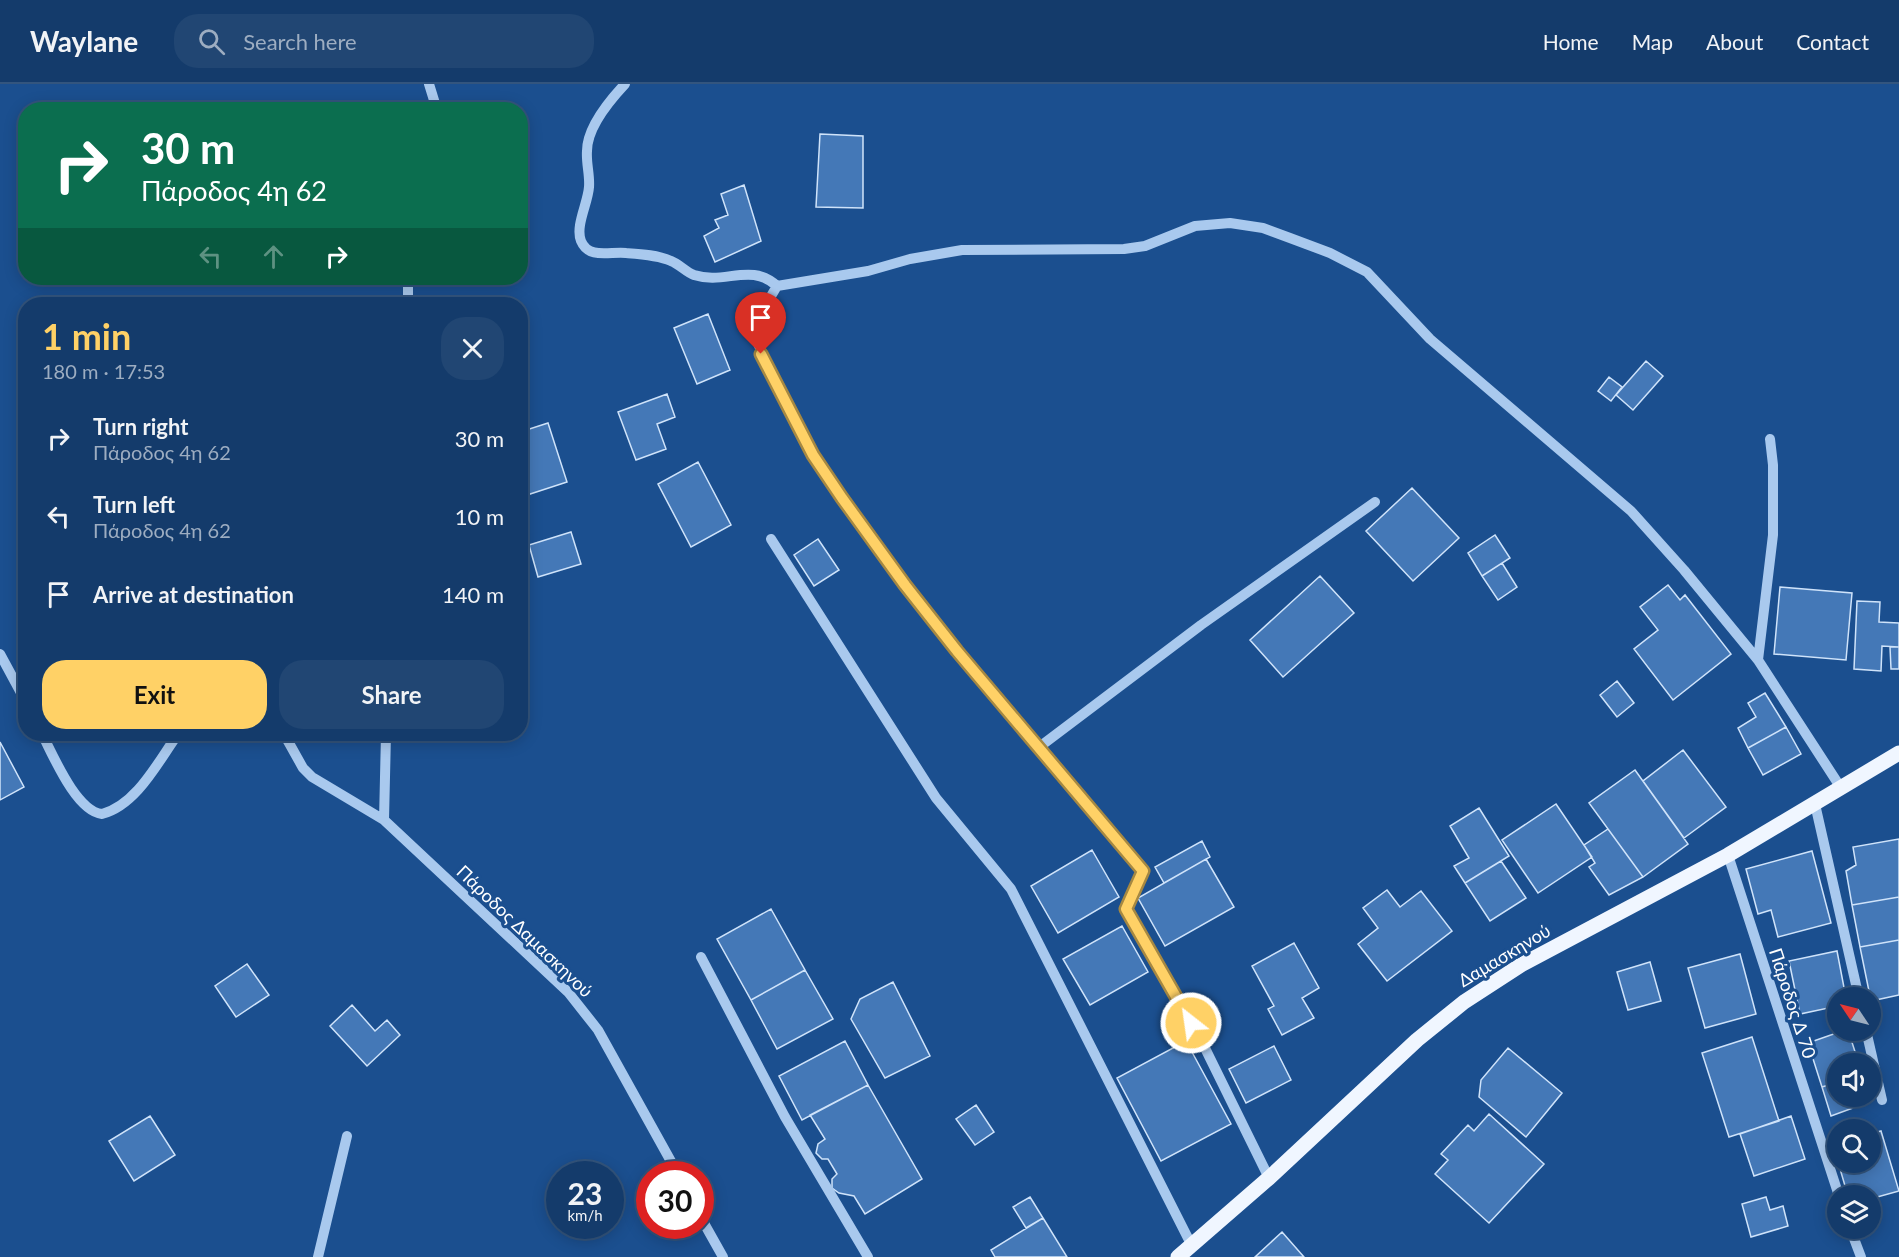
<!DOCTYPE html>
<html lang="en">
<head>
<meta charset="utf-8">
<style>
	body { margin:0; font-family:Lato,sans-serif; background:#214673; color:#f1f3f6; height:100vh; display:flex; flex-direction:column; font-size:22px; white-space:nowrap }
	* { box-sizing:border-box; margin:0 }
	p { font-size:20px; color:#9dadc1 }
	.icon { flex:none; width:33px; height:33px; fill:none; stroke:currentColor; stroke-width:2; stroke-linecap:round; stroke-linejoin:round }
	.map { position:relative; flex:1; overflow:hidden }
	.panel { position:absolute; left:18px; top:213px; width:510px; height:444px; display:flex; flex-direction:column; background:#143b6b; border-radius:24px; box-shadow:0 3px 15px #0003,0 0 0 2px #33557e }
	.panel>* { flex:none }
	.top-card { position:absolute; left:18px; top:18px; width:510px; height:183px; border-radius:24px; box-shadow:0 3px 15px #0003,0 0 0 2px #33557e; background:#0b6e4f; color:#fff; overflow:hidden }
	.needle { width:39px; rotate:305deg }
	.controls { position:absolute; left:1827px; top:903px; display:grid; gap:12px }
	.controls a { display:grid; place-items:center; width:54px; height:54px; border-radius:50%; background:#143b6b; box-shadow:0 3px 15px #0003,0 0 0 2px #33557e; font-size:30px }
	.speed { position:absolute; left:546px; top:1077px; display:flex; gap:12px; font-size:30px; font-weight:700; text-align:center }
	.speed>* { display:grid; place-content:center; width:78px; height:78px; border-radius:50%; background:#143b6b; box-shadow:0 3px 15px #0003,0 0 0 2px #33557e; line-height:1 }
	.speed small { font-size:15px; font-weight:400 }
	.speed .limit { border:9px solid #d22; background:#fff; color:#111 }
	.pin { position:absolute; display:grid; place-items:center; width:51px; height:51px; color:#fff; margin:-62px -26px; border-radius:50% 50% 50% 0; rotate:-45deg; box-shadow:0 0 6px #0007 }
	.pin .icon { rotate:45deg }
	.me { position:absolute; width:66px; margin:-33px; rotate:330deg; stroke-linejoin:round; filter:drop-shadow(0 0 4px #0008) }
	.turn { display:flex; align-items:center; gap:21px; height:126px; padding:0 24px; font-size:27px }
	.turn .icon { width:78px; height:78px; stroke-width:2.5 }
	.turn b { display:block; font-size:42px; line-height:51px }
	.lanes { display:flex; align-items:center; height:57px; padding:0 24px; background:#0003; justify-content:center; gap:30px; direction:ltr }
	.lanes .off { opacity:.35 }
	.round { display:grid; place-items:center; flex:none; width:63px; height:63px; border-radius:24px; background:#214673 }
	.head { display:flex; align-items:center; justify-content:space-between; height:102px; padding:0 24px }
	h1 { font-size:36px; font-weight:700; line-height:45px; color:#ffd166 }
	.action { display:flex; gap:12px; margin-top:auto; padding:12px 24px }
	.action a { flex:1; height:69px; border-radius:24px; background:#ffd166; color:#111; font-size:24px; font-weight:700; line-height:69px; text-align:center }
	.action a+a { background:#214673; color:#f1f3f6 }
	ul { padding:0; list-style:none }
	li { display:flex; align-items:center; gap:18px; height:78px; padding:0 24px }
	li div { flex:1 }
	li b { display:block; font-size:22px }
	li em { font-style:normal }
	header { display:flex; align-items:center; gap:36px; box-sizing:border-box; height:84px; padding:0 30px; background:#143b6b; border-bottom:2px solid #33557e }
	header strong { font-size:28px }
	nav { display:flex; gap:33px; margin-inline-start:auto; font-size:21px }
	.search { width:420px; height:54px; background:#214673; display:flex; align-items:center; gap:15px; box-sizing:border-box; padding:0 21px; border-radius:24px; color:#9dadc1; font-size:22px }
	.map>svg:first-child { display:block }
	.building { fill:#4478b7; stroke:#cfe3fa; stroke-width:1.5 }
	.lines { fill:none; stroke-linecap:round; stroke-linejoin:round }
	.minor { stroke:#a9c9ee; stroke-width:10 }
	.major { stroke:#f0f6ff; stroke-width:15 }
	.route-casing { stroke:#a68842; stroke-width:15 }
	.route { stroke:#ffd166; stroke-width:10 }
	.labels { text-anchor:middle; dominant-baseline:central; stroke-width:6; stroke-linejoin:round; paint-order:stroke }
	.street-label { font-size:18px; fill:#fff; stroke:#1b4f8f }
</style>
</head>
<body>
<header>
<strong>Waylane</strong>
<div class="search"><svg class="icon" aria-label="search" viewBox="0 0 24 24"><circle cx="10" cy="10" r="6"/><path d="M15 15l6 6"/></svg>Search here</div>
<nav><a>Home</a><a>Map</a><a>About</a><a>Contact</a></nav>
</header>
<div class="map">
<svg width="1899" height="1173" viewBox="0 0 1899 1173">
	<rect width="100%" height="100%" fill="#1b4f8f"/>
	<path class="building" d="M820 50 863 52V124L816 123Z
		M744 101 761 157 715 178 704 152 719 144 715 136 728 131 721 110Z
		M708 230 730 286 697 300 674 244Z
		M1646 277 1663 292 1633 326 1616 311Z
		M1609 293 1622 303 1611 317 1598 307Z
		M667 310 675 333 657 340 666 365 636 376 618 328Z
		M548 339 567 398 524 412 520 402V348Z
		M698 378 731 441 691 463 658 400Z
		M1412 404 1459 454 1413 497 1366 447Z
		M571 448 581 480 538 493 529 461Z
		M1495 451 1510 474 1482 492 1468 469Z
		M818 455 839 486 814 502 794 471Z
		M1502 479 1517 503 1498 516 1482 492Z
		M1320 492 1354 529 1283 593 1250 556Z
		M1668 501 1680 516 1685 511 1731 570 1673 616 1634 565 1658 546 1640 523Z
		M1780 503 1852 509 1846 576 1774 570Z
		M1857 517 1880 518 1879 538 1899 539V563L1882 562 1881 587 1854 585Z
		M1890 563H1899V585H1891Z
		M1617 597 1634 619 1617 633 1600 611Z
		M1765 609 1786 643 1748 664 1738 644 1756 633 1748 619Z
		M1786 643 1801 670 1763 691 1748 664Z
		M0 658 24 703 0 716Z
		M1683 666 1726 723 1684 754 1643 697Z
		M1635 686 1688 760 1643 793 1589 719Z
		M1556 720 1592 773 1538 809 1502 756Z
		M1479 724 1509 772 1465 799 1454 782 1469 774 1450 742Z
		M1608 745 1643 793 1609 811 1589 783 1595 779 1584 761Z
		M1899 755V813L1852 821 1846 787 1856 781 1853 763Z
		M1202 757 1210 773 1164 799 1155 783Z
		M1092 766 1119 813 1058 849 1031 802Z
		M1812 767 1831 839 1778 853 1771 826 1758 830 1746 785Z
		M1206 775 1234 823 1165 862 1138 814Z
		M1501 777 1526 814 1490 837 1465 799Z
		M1387 806 1400 823 1421 807 1452 847 1387 897 1358 860 1378 844 1363 824Z
		M1899 813V856L1860 863 1852 821Z
		M771 825 805 886 751 916 717 855Z
		M1122 842 1148 888 1090 921 1063 875Z
		M1899 856V911L1871 917 1860 863Z
		M1294 859 1319 904 1302 914 1314 934 1282 951 1268 925 1274 922 1252 882Z
		M1837 867 1846 914H1838V922L1800 930 1789 877Z
		M1740 870 1756 930 1705 944 1688 884Z
		M1650 878 1661 917 1628 926 1617 888Z
		M247 880 269 911 236 933 215 902Z
		M805 886 833 935 777 965 751 916Z
		M893 898 930 972 885 994 851 935 860 915Z
		M352 921 375 947 387 936 400 951 367 982 330 942Z
		M1845 946H1848L1859 980H1838V998L1822 1003 1808 959Z
		M1752 953 1779 1037 1729 1053 1702 969Z
		M845 957 868 1001 802 1036 779 992Z
		M1186 957 1231 1040 1161 1077 1117 994Z
		M1274 962 1291 996 1246 1019 1229 985Z
		M1508 964 1562 1009 1526 1053 1479 1013 1481 996Z
		M1838 998V1012H1870L1872 1017 1831 1032 1822 1003Z
		M868 1001 922 1095 865 1130 854 1112 839 1109 832 1104V1095L837 1090 828 1075H822L816 1069 818 1060 825 1055 810 1031Z
		M976 1021 994 1048 975 1061 956 1035Z
		M1489 1030 1544 1080 1489 1139 1435 1090 1448 1076 1441 1070 1468 1041 1474 1047Z
		M150 1032 175 1071 134 1097 109 1057Z
		M1791 1032 1805 1075 1754 1092 1740 1050Z
		M1881 1047 1899 1107 1870 1115V1112H1848L1838 1078H1870V1050Z
		M1838 1060V1076L1833 1061Z
		M1030 1113 1043 1134 1026 1144 1013 1123Z
		M1766 1113 1770 1126 1783 1122 1788 1142 1751 1153 1742 1120Z
		M1043 1134 1067 1173H995L991 1166Z
		M1282 1148 1304 1173H1255Z"/>
	<g class="lines">
		<path class="minor" d="M429 0 437 26
			M625 0C610 16 587 43 587 67 586 79 590 91 589 103 588 119 575 142 581 157 589 176 611 167 626 169 640 170 658 171 671 177 679 180 686 188 694 191 725 201 751 178 777 202
			M408 194V220
			M1770 355 1773 381V451L1758 576 1841 704
			M771 455 936 714 1011 805 1192 1162
			M0 570 26 618
			M42 650C53 671 76 727 102 730 137 721 159 676 178 650
			M284 650 303 684 312 693 384 736 568 908 598 946 678 1090
			M1038 664 1201 541 1375 418
			M1815 720 1859 914
			M384 736 386 650
			M1728 771 1839 1112
			M701 873 785 1033 868 1173
			M1866 946 1882 1016
			M1269 1094 1202 958 1126 825 1143 787 943 551 842 414 813 371 777 302 756 255 757 236 777 202 868 187 910 175 962 166 1124 165 1145 162 1195 142 1230 139 1263 144 1290 154 1330 169 1367 188 1430 255 1631 427 1684 486 1758 576
			M700 1132 723 1173
			M1850 1144 1861 1173
			M318 1173 347 1052"/>
		<path class="major" d="M1178 1173 1269 1094 1417 956 1464 918 1521 881 1728 771 1899 669"/>
	</g>
	<g class="lines">
		<defs>
			<path id="route" d="M761 270 813 371 842 414 905 501 957 567 1143 787 1126 825 1191 939"/>
		</defs>
		<use href="#route" class="route-casing"/>
		<use href="#route" class="route"/>
	</g>
	<g class="labels">
		<g class="street-label">
			<text transform="translate(525 847) rotate(44)">Πάροδος Δαμασκηνού</text>
			<text transform="translate(1504 871) rotate(-31)">Δαμασκηνού</text>
			<text transform="translate(1793 919) rotate(72)">Πάροδος Δ 70</text>
		</g>
	</g>
</svg>
<div class="controls">
<a><svg class="needle" viewBox="-14 -14 28 28"><path d="M0-13l5 13h-10z" fill="#e53935"/><path d="M0 13l5-13h-10z" fill="#9dadc1"/></svg></a>
<a><svg class="icon" aria-label="sound" viewBox="0 0 24 24"><path d="M4 9h4l5-4v14l-5-4H4zM17 9q2 3 0 6"/></svg></a>
<a><svg class="icon" aria-label="search" viewBox="0 0 24 24"><circle cx="10" cy="10" r="6"/><path d="M15 15l6 6"/></svg></a>
<a><svg class="icon" aria-label="layers" viewBox="0 0 24 24"><path d="M12 4l9 5-9 5-9-5zM3 14l9 5 9-5"/></svg></a>
</div>
<div class="speed"><div>23<small>km/h</small></div><div class="limit">30</div></div>
<div class="pin" style="left:761px;top:270px;background:#d93025"><svg class="icon" aria-label="arrive" viewBox="0 0 24 24"><path d="M6 21V4h12l-3 4 3 4H6"/></svg></div>
<svg class="me" style="left:1191px;top:939px" viewBox="-20 -20 40 40"><circle r="17" fill="#ffd166" stroke="#fff" stroke-width="3"/><path d="M0-11L8 9 0 5-8 9z" fill="#fff"/></svg>
<div class="top-card">
<div class="turn"><svg class="icon" aria-label="right" viewBox="0 0 24 24"><path d="M7 20v-9h11M14 6l5 5-5 5"/></svg><div><b>30 m</b>Πάροδος 4η 62</div></div>
<div class="lanes"><svg class="icon off" aria-label="left" viewBox="0 0 24 24"><path d="M17 20v-9H6M10 6l-5 5 5 5"/></svg><svg class="icon off" aria-label="ahead" viewBox="0 0 24 24"><path d="M12 20V5M6 11l6-6 6 6"/></svg><svg class="icon" aria-label="right" viewBox="0 0 24 24"><path d="M7 20v-9h11M14 6l5 5-5 5"/></svg></div>
</div>
<section class="panel">
<div class="head"><div><h1>1 min</h1><p>180 m · 17:53</p></div><a class="round"><svg class="icon" aria-label="close" viewBox="0 0 24 24"><path d="M6 6l12 12M18 6L6 18"/></svg></a></div>
<ul>
<li><svg class="icon" aria-label="right" viewBox="0 0 24 24"><path d="M7 20v-9h11M14 6l5 5-5 5"/></svg><div><b>Turn right</b><p>Πάροδος 4η 62</p></div><em>30 m</em></li>
<li><svg class="icon" aria-label="left" viewBox="0 0 24 24"><path d="M17 20v-9H6M10 6l-5 5 5 5"/></svg><div><b>Turn left</b><p>Πάροδος 4η 62</p></div><em>10 m</em></li>
<li><svg class="icon" aria-label="arrive" viewBox="0 0 24 24"><path d="M6 21V4h12l-3 4 3 4H6"/></svg><div><b>Arrive at destination</b></div><em>140 m</em></li>
</ul>
<div class="action"><a>Exit</a><a>Share</a></div>
</section>
</div>
</body>
</html>
